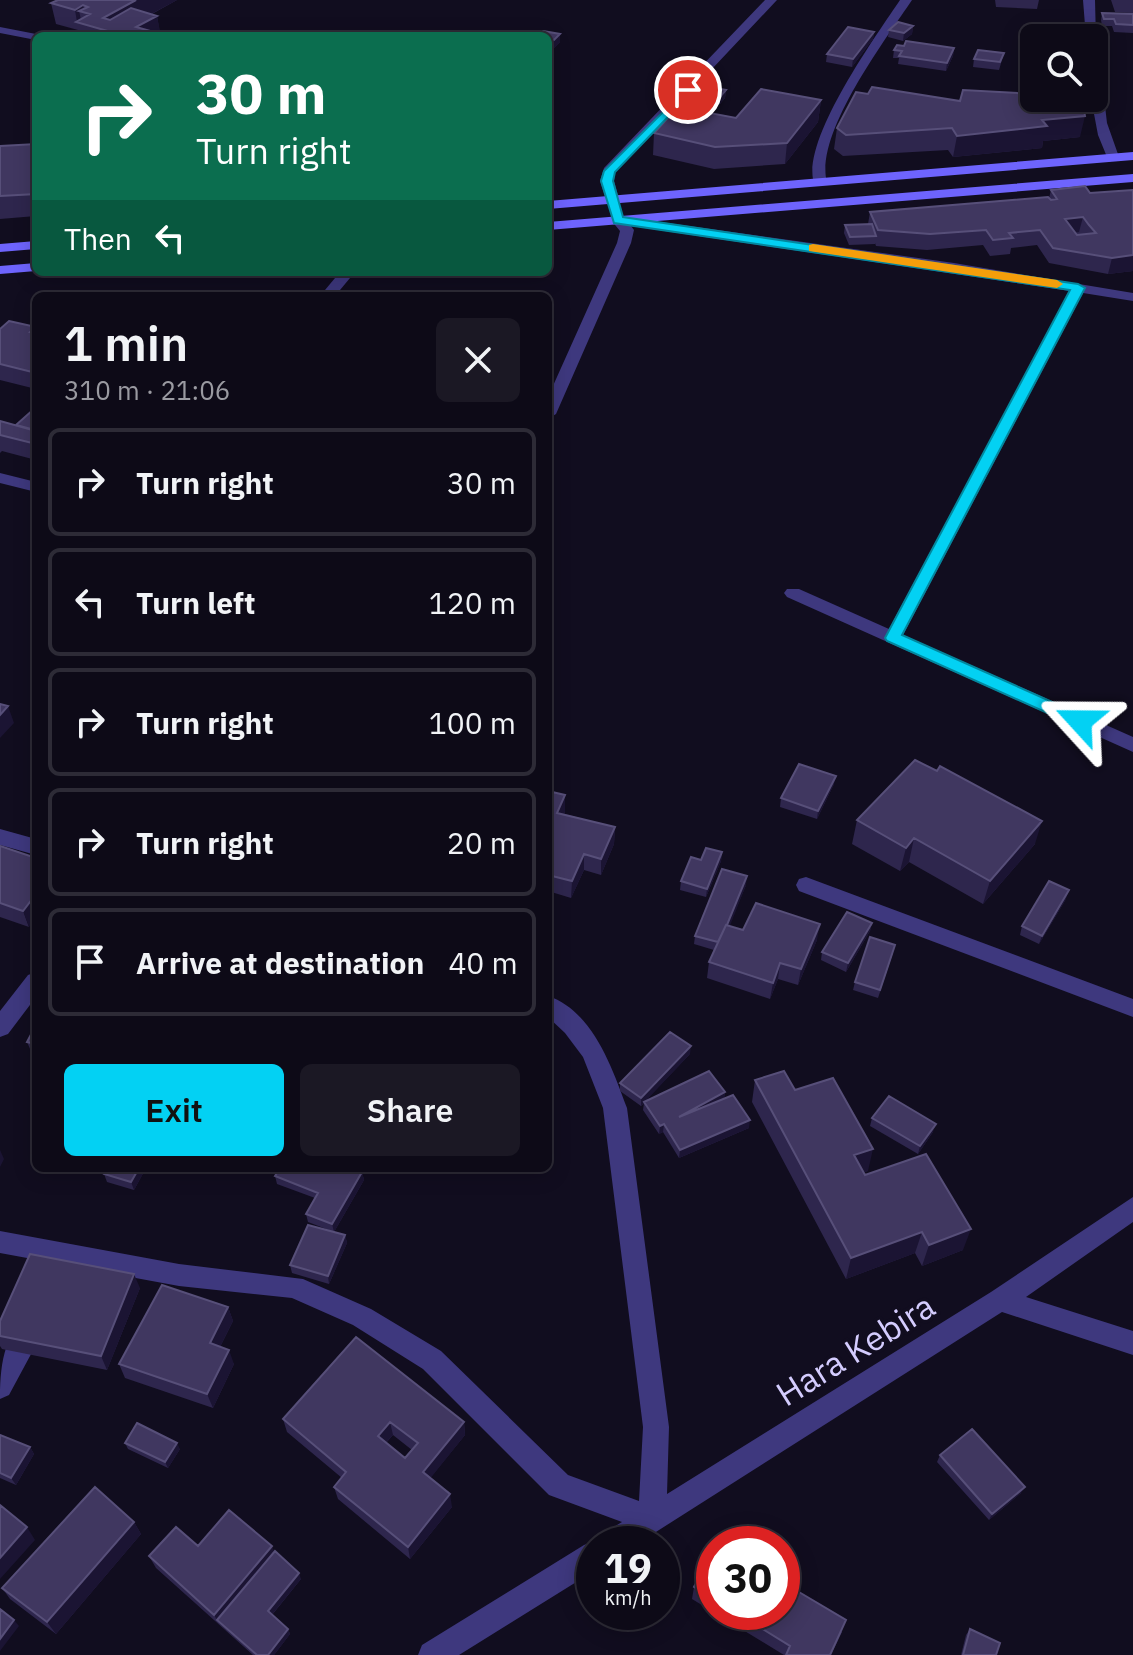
<!DOCTYPE html>
<html lang="en">
<head>
<meta charset="utf-8">
<style>
	body { margin:0; font-family:"IBM Plex Sans",sans-serif; background:#1b1824; color:#f1f3f6; height:100vh; display:flex; flex-direction:column; font-size:30px; white-space:nowrap }
	* { box-sizing:border-box; margin:0 }
	p { font-size:26px; color:#9a9aa1 }
	.icon { flex:none; width:44px; height:44px; fill:none; stroke:currentColor; stroke-width:2; stroke-linecap:round; stroke-linejoin:round }
	.map { position:relative; flex:1; overflow:hidden }
	.details { position:absolute; left:32px; top:292px; width:520px; height:880px; display:flex; flex-direction:column; background:#0d0a17; border-radius:12px; box-shadow:0 4px 20px #0003,0 0 0 2px #2d2b36 }
	.details>* { flex:none }
	.guide { position:absolute; left:32px; top:32px; width:520px; height:244px; border-radius:12px; box-shadow:0 4px 20px #0003,0 0 0 2px #2d2b36; background:#0b6e4f; color:#fff; overflow:hidden }
	.tools { position:absolute; left:1020px; top:24px; display:grid; gap:16px }
	.tools a { display:grid; place-items:center; width:88px; height:88px; border-radius:12px; background:#0d0a17; box-shadow:0 4px 20px #0003,0 0 0 2px #2d2b36; font-size:40px }
	.speed { position:absolute; left:576px; top:1526px; display:flex; gap:16px; font-size:40px; font-weight:700; text-align:center }
	.speed>* { display:grid; place-content:center; width:104px; height:104px; border-radius:50%; background:#0d0a17; box-shadow:0 4px 20px #0003,0 0 0 2px #2d2b36; line-height:1 }
	.speed small { font-size:20px; font-weight:400 }
	.speed .limit { border:12px solid #d22; background:#fff; color:#111 }
	.pin { position:absolute; display:grid; place-items:center; width:68px; height:68px; color:#fff; margin:-34px; border:4px solid #fff; border-radius:50%; box-shadow:0 2px 8px #0007 }
	.me { position:absolute; width:88px; margin:-44px; rotate:294deg; stroke-linejoin:round; filter:drop-shadow(0 0 6px #0008) }
	.turn { display:flex; align-items:center; gap:28px; height:168px; padding:0 32px; font-size:36px }
	.turn .icon { width:104px; height:104px; stroke-width:2.5 }
	.turn b { display:block; font-size:56px; line-height:68px }
	.then { display:flex; align-items:center; height:76px; padding:0 32px; background:#0003; gap:16px; font-size:30px }
	.round { display:grid; place-items:center; flex:none; width:84px; height:84px; border-radius:12px; background:#1b1824 }
	.summary { display:flex; align-items:center; justify-content:space-between; height:136px; padding:0 32px }
	h1 { font-size:48px; font-weight:600; line-height:60px }
	.primary-button { display:flex; gap:16px; margin-top:auto; padding:16px 32px }
	.primary-button a { flex:1; height:92px; border-radius:12px; background:#03d1f3; color:#111; font-size:32px; font-weight:600; line-height:92px; text-align:center }
	.primary-button a+a { background:#1b1824; color:#f1f3f6 }
	ul { padding:0; list-style:none }
	li { display:flex; align-items:center; gap:24px; height:108px; margin:0 16px 12px; padding:0 16px; border:4px solid #2d2b36; border-radius:12px }
	li div { flex:1 }
	li b { display:block; font-size:30px }
	li em { font-style:normal }
	.map>svg:first-child { display:block }
	.lines { fill:none; stroke-linecap:round; stroke-linejoin:round }
	.street { fill:#3e387e; fill-rule:evenodd }
	.secondary { fill:#6e64fd; fill-rule:evenodd }
	.wall { fill:#2e264d; fill-rule:evenodd }
	.shaded-wall { fill:#1b1433 }
	.building { fill:#403760; stroke:#574f79; stroke-width:2; fill-rule:evenodd }
	.route { fill:#03d1f3; stroke:#02889e; stroke-width:2 }
	.slow { fill:#f59e0b }
	.labels { text-anchor:middle; dominant-baseline:central; stroke-width:7; stroke-linejoin:round; paint-order:stroke }
	.near-street-label { font-size:34px; fill:#d4ccfe; stroke:#110d1f }
</style>
</head>
<body>
<div class="map">
<svg width="1133" height="1655" viewBox="0 0 1133 1655">
	<rect width="100%" height="100%" fill="#110d1f"/>
	<g class="lines">
		<path class="street" d="M765 0H777L615 172 614 181 619 199 607 202 600 181 604 168Z
			M900 0H912C884 42 814 134 827 183L815 186C797 145 876 36 900 0Z
			M1083 0H1095L1096 40 1086 38Z
			M0 27 36 34 41 36H36V40L0 33Z
			M1094 59 1100 63 1107 123 1119 157 1113 161 1107 157 1098 135 1091 98H1094Z
			M618 216 954 263 1133 293V301L1083 293 903 635 1133 737V752L787 597 784 593 787 589H799L889 629 1070 291 631 226 634 230 631 243 556 414 548 419V397L617 243 620 231 611 220Z
			M340 272H355L335 296H320Z
			M0 473 36 482V492L0 483Z
			M0 829 36 839V855L0 845Z
			M806 877 1133 999V1017L799 891 796 885 799 879Z
			M36 972V997L8 1034 0 1037V1011L28 975Z
			M548 996C593 1011 612 1068 627 1108L669 1427 667 1494 991 1292 1133 1197V1222L1026 1297 1133 1331V1355L1002 1312 637 1544H594V1571L459 1655H418L422 1645 584 1545 594 1541 599 1543 602 1534 622 1522 549 1495 423 1369 353 1325 292 1298 179 1286 0 1253V1231L179 1264 303 1279 371 1309 441 1351 568 1475 639 1501 643 1427 603 1108 583 1057 565 1033 548 1017Z
			M31 1318 40 1322 44 1330 9 1395 0 1399C0 1373 2 1329 31 1318Z"/>
		<path class="secondary" d="M1133 152V160L548 209V201Z
			M1133 174V182L548 230V222Z
			M36 241V249L0 252V244Z
			M36 263V271L0 274V266Z"/>
	</g>
	<path class="wall" d="M58 0H177L152 14 157 16 160 34 168 36H79L78 30 56 24 51 3Z
		M995 0H1039L1037 9 996 7Z
		M1111 0H1133V13L1115 12Z
		M1102 13 1133 14V33L1114 32 1112 26H1102L1101 20Z
		M913 26 912 34 903 41 888 37 889 30Z
		M874 32 873 39 852 67 826 62 827 54Z
		M560 34V42L554 48 548 46V36Z
		M954 48 953 56 946 71 898 64 899 58H893L894 50Z
		M1004 53 999 70 973 67 974 59Z
		M726 90 725 98 720 104 692 99V92Z
		M856 92 1080 137 1043 141 1042 148 953 157 948 150 843 156 834 149 837 128Z
		M821 100 818 122 785 164 714 169 653 155 654 133 736 118Z
		M36 144V216L0 219V146Z
		M1051 190 1090 193 1133 190V271L1108 274 1049 263 1037 245 1011 248 1010 254 990 256 983 245 927 250 876 246 875 243V244L849 245 844 233 845 225 868 224 870 212 1049 198Z
		M36 327V389L0 380V329Z
		M36 409V460L2 451 0 453V421L16 425Z
		M834 784 817 819 780 807 781 798Z
		M548 791 565 812 564 814 615 827 614 844 601 875 584 870 571 898 548 891Z
		M857 820 1035 844 983 904 909 862 900 871 852 844Z
		M0 846 29 927 0 917Z
		M722 852 721 861 706 897 680 890 681 881 701 860Z
		M746 885 729 926 743 930 817 940 798 985 778 979 770 999 707 978 709 962 714 950 694 944 695 936Z
		M1066 899 1039 944 1020 935 1022 926Z
		M872 923 870 931 846 972 821 960 822 952Z
		M893 953 878 998 853 990 855 982Z
		M36 994V1015L31 1003Z
		M36 1025V1058H34L27 1042Z
		M690 1054 644 1102 725 1092 724 1098 749 1128 679 1158 663 1132 659 1134 643 1110 644 1103 641 1106 620 1091V1083Z
		M755 1080 795 1090 868 1171 864 1172 865 1175 963 1250 922 1266 915 1253 846 1279 752 1102Z
		M872 1118 933 1132 918 1154 870 1126Z
		M107 1168H146L134 1190 107 1182 104 1174Z
		M362 1172 364 1180 334 1232 308 1222 306 1214 315 1198 277 1184 275 1176Z
		M345 1235 347 1243 329 1284 292 1273 290 1265Z
		M140 1288 107 1370 2 1349 0 1346V1321Z
		M228 1307 233 1321 220 1347 234 1364 213 1408 125 1378 119 1364Z
		M283 1419 464 1422 465 1435 430 1478 452 1507 410 1559 338 1499 334 1487 342 1478 287 1432ZM393 1435 412 1450 405 1458 386 1443Z
		M0 1435 30 1447 34 1454 16 1485 0 1478Z
		M125 1443 180 1449 168 1468 128 1449Z
		M940 1455 1021 1493 989 1520 937 1462Z
		M134 1522 141 1534 56 1634 10 1599 2 1588Z
		M198 1546 275 1552 301 1579 272 1615 288 1629 290 1634 274 1655H253L156 1568 149 1556Z
		M714 1549V1612H782L842 1632 831 1655H784L692 1599 694 1587Z
		M970 1629 996 1655H961L966 1635Z"/>
	<path class="shaded-wall" d="M136 0H177L116 33 103 18Z
		M83 5 85 13 79 11 82 24 77 22 75 10Z
		M157 16 161 36 136 27Z
		M913 26 912 34 903 41 904 33Z
		M874 32 873 39 852 67 853 59Z
		M560 34V42L554 48V40Z
		M954 48 953 56 946 71 947 63Z
		M726 90 725 98 720 104V97Z
		M821 100 818 122 785 164 787 143Z
		M1085 116 1080 137 1043 141 1042 148 953 157 957 136 1042 120Z
		M1083 217 1079 232 1061 235 1065 219Z
		M1133 255V271L1108 274 1112 258Z
		M8 706 14 723 0 738V715Z
		M836 776 834 784 817 819 818 811Z
		M565 795V812L557 829V813Z
		M1042 821 1035 844 983 904 990 881Z
		M615 827 614 844 601 875V859Z
		M914 838 909 862 900 871 906 848Z
		M722 852 721 861 706 897 707 889Z
		M584 854V870L571 898 572 881Z
		M747 876 746 885 720 951V943Z
		M1069 890 1066 899 1039 944 1042 936Z
		M36 894V918L29 927 23 911Z
		M872 923 870 931 846 972 848 963Z
		M820 924 817 940 798 985 801 969Z
		M780 963 778 979 770 999 773 983Z
		M691 1046 690 1054 641 1106V1098Z
		M725 1092 724 1101 679 1117Z
		M750 1120 749 1128 679 1158 680 1150Z
		M664 1124 663 1132 659 1134 660 1126Z
		M936 1124 933 1132 918 1154 920 1146Z
		M873 1149 868 1171 849 1177 854 1155Z
		M0 1150 4 1159 0 1167Z
		M139 1168H146L134 1190 131 1182Z
		M362 1172 364 1180 334 1232 332 1224Z
		M971 1229 963 1250 922 1266 929 1245Z
		M922 1232 915 1253 846 1279 851 1258Z
		M345 1235 347 1243 329 1284 328 1276Z
		M134 1274 140 1288 107 1370 101 1356Z
		M228 1307 233 1321 215 1357 210 1343Z
		M229 1350 234 1364 213 1408 207 1394Z
		M390 1422 393 1435 380 1449 378 1436Z
		M464 1422 465 1435 425 1485 423 1472Z
		M177 1443 180 1449 168 1468 165 1462Z
		M30 1447 34 1454 16 1485 11 1478Z
		M1025 1487 1021 1493 989 1520 992 1514Z
		M450 1494 452 1507 410 1559 408 1547Z
		M134 1522 141 1534 56 1634 47 1622Z
		M27 1527 35 1540 0 1579V1558Z
		M272 1546 277 1558 217 1620 214 1615Z
		M299 1573 301 1579 270 1617 268 1611Z
		M14 1620 19 1626 0 1651V1639Z
		M288 1629 290 1634 274 1655H268Z"/>
	<path class="building" d="M58 0H136L103 18 110 20 131 8 157 16 136 27 168 36H125L76 22 90 14 79 11 88 7 83 5 75 10 51 3Z
		M1102 13 1133 14V25L1116 24 1114 19H1104Z
		M898 22 913 26 904 33 889 30Z
		M848 27 874 32 853 59 827 54Z
		M543 31 560 34 554 40 548 39V36H538Z
		M1051 35 1076 37V38H1051Z
		M906 41 954 48 947 63 899 56 902 51 894 50 897 45 904 46Z
		M978 50 1004 53 1000 62 974 59Z
		M697 85 726 90 720 97 692 92Z
		M872 87 960 101 963 90 1034 94V98H1082L1085 116 1042 120 1047 126 957 136 952 128 846 135 837 128 856 92 868 94Z
		M761 89 821 100 787 143 715 147 654 133 678 107 736 118Z
		M36 144V194L0 196V146Z
		M1085 186 1090 193 1133 190V255L1112 258 1053 248 1040 230 1009 233 1013 238 993 240 986 230 930 234 878 230 870 212 1048 197 1051 200 1057 199 1051 190ZM1083 217 1089 225 1096 233 1077 235 1065 219Z
		M872 224 876 236 850 237 845 225Z
		M9 321 36 327 30 332 36 334V373L0 364V329Z
		M34 409H36V429L35 430 16 425Z
		M0 421 36 431V444L0 435Z
		M0 704 8 706 0 715Z
		M915 760 937 771 940 766 1042 821 990 881 914 838 906 848 857 820Z
		M799 764 836 776 818 811 781 798Z
		M548 791 565 795 557 813 615 827 601 859 584 854 572 881 548 875Z
		M0 846 36 858V894L23 911 0 903Z
		M706 848 722 852 707 889 681 881 691 857 701 860Z
		M722 869 747 876 727 925H726L718 942 695 936Z
		M1049 881 1069 890 1042 936 1022 926Z
		M756 903 820 924 801 969 780 963 773 983 709 962 726 925 743 930Z
		M847 912 872 923 848 963 822 952Z
		M870 937 895 945 880 990 855 982Z
		M36 994V1003H31Z
		M36 1025V1044L27 1042Z
		M670 1032 691 1046 641 1098 620 1083Z
		M709 1071 725 1092 679 1117 733 1095 750 1120 680 1150 664 1124 660 1126 644 1102Z
		M784 1071 795 1090 833 1078 873 1149 854 1155 865 1175 926 1154 971 1229 929 1245 922 1232 851 1258 755 1080Z
		M889 1096 936 1124 920 1146 872 1118Z
		M107 1168H139L131 1182 104 1174Z
		M280 1168H351L362 1172 332 1224 306 1214 318 1193 275 1176Z
		M308 1225 345 1235 328 1276 290 1265Z
		M30 1254 134 1274 101 1356 0 1336V1321Z
		M162 1285 228 1307 210 1343 229 1350 207 1394 119 1364Z
		M356 1337 464 1422 423 1472 450 1494 408 1547 334 1487 346 1472 283 1419ZM390 1422 418 1443 405 1458 378 1436Z
		M137 1423 177 1443 165 1462 125 1443Z
		M972 1429 1025 1487 992 1514 940 1455Z
		M0 1435 30 1447 11 1478 0 1473Z
		M95 1487 134 1522 47 1622 2 1588Z
		M0 1505 27 1527 0 1558Z
		M229 1510 272 1546 214 1615 149 1556 176 1527 198 1546Z
		M714 1549V1599L694 1587Z
		M275 1551 299 1573 268 1611 288 1629 268 1655H257L217 1620Z
		M782 1582 846 1620 830 1655H786L790 1646 735 1612H782Z
		M0 1609 14 1620 0 1639Z
		M970 1629 1000 1643 996 1655H963Z"/>
	<path class="route" d="M688 87 693 90 691 93 615 172 613 181 623 217 1078 284 1085 288 902 635 1086 717 1088 721 1086 725H1074L887 641 885 638 1070 290 614 223 601 181 604 171Z"/>
	<path class="slow" d="M813 244 1057 280 1063 284 1057 288 809 251V245Z"/>
	<g class="labels">
		<g class="near-street-label">
			<text transform="translate(855 1349) rotate(-32)">Hara Kebira</text>
		</g>
	</g>
</svg>
<div class="tools">
<a><svg class="icon" aria-label="search" viewBox="0 0 24 24"><circle cx="10" cy="10" r="6"/><path d="M15 15l6 6"/></svg></a>
</div>
<div class="speed"><div>19<small>km/h</small></div><div class="limit">30</div></div>
<div class="pin" style="left:688px;top:90px;background:#d93025"><svg class="icon" aria-label="arrive" viewBox="0 0 24 24"><path d="M6 21V4h12l-3 4 3 4H6"/></svg></div>
<svg class="me" style="left:1080px;top:721px" viewBox="-20 -20 40 40"><path d="M0-17L14 15 0 8-14 15z" fill="#03d1f3" stroke="#fff" stroke-width="4"/></svg>
<div class="guide">
<div class="turn"><svg class="icon" aria-label="right" viewBox="0 0 24 24"><path d="M7 20v-9h11M14 6l5 5-5 5"/></svg><div><b>30 m</b>Turn right</div></div>
<div class="then">Then<svg class="icon" aria-label="left" viewBox="0 0 24 24"><path d="M17 20v-9H6M10 6l-5 5 5 5"/></svg></div>
</div>
<section class="details">
<div class="summary"><div><h1>1 min</h1><p>310 m · 21:06</p></div><a class="round"><svg class="icon" aria-label="close" viewBox="0 0 24 24"><path d="M6 6l12 12M18 6L6 18"/></svg></a></div>
<ul>
<li><svg class="icon" aria-label="right" viewBox="0 0 24 24"><path d="M7 20v-9h11M14 6l5 5-5 5"/></svg><div><b>Turn right</b></div><em>30 m</em></li>
<li><svg class="icon" aria-label="left" viewBox="0 0 24 24"><path d="M17 20v-9H6M10 6l-5 5 5 5"/></svg><div><b>Turn left</b></div><em>120 m</em></li>
<li><svg class="icon" aria-label="right" viewBox="0 0 24 24"><path d="M7 20v-9h11M14 6l5 5-5 5"/></svg><div><b>Turn right</b></div><em>100 m</em></li>
<li><svg class="icon" aria-label="right" viewBox="0 0 24 24"><path d="M7 20v-9h11M14 6l5 5-5 5"/></svg><div><b>Turn right</b></div><em>20 m</em></li>
<li><svg class="icon" aria-label="arrive" viewBox="0 0 24 24"><path d="M6 21V4h12l-3 4 3 4H6"/></svg><div><b>Arrive at destination</b></div><em>40 m</em></li>
</ul>
<div class="primary-button"><a>Exit</a><a>Share</a></div>
</section>
</div>
</body>
</html>
